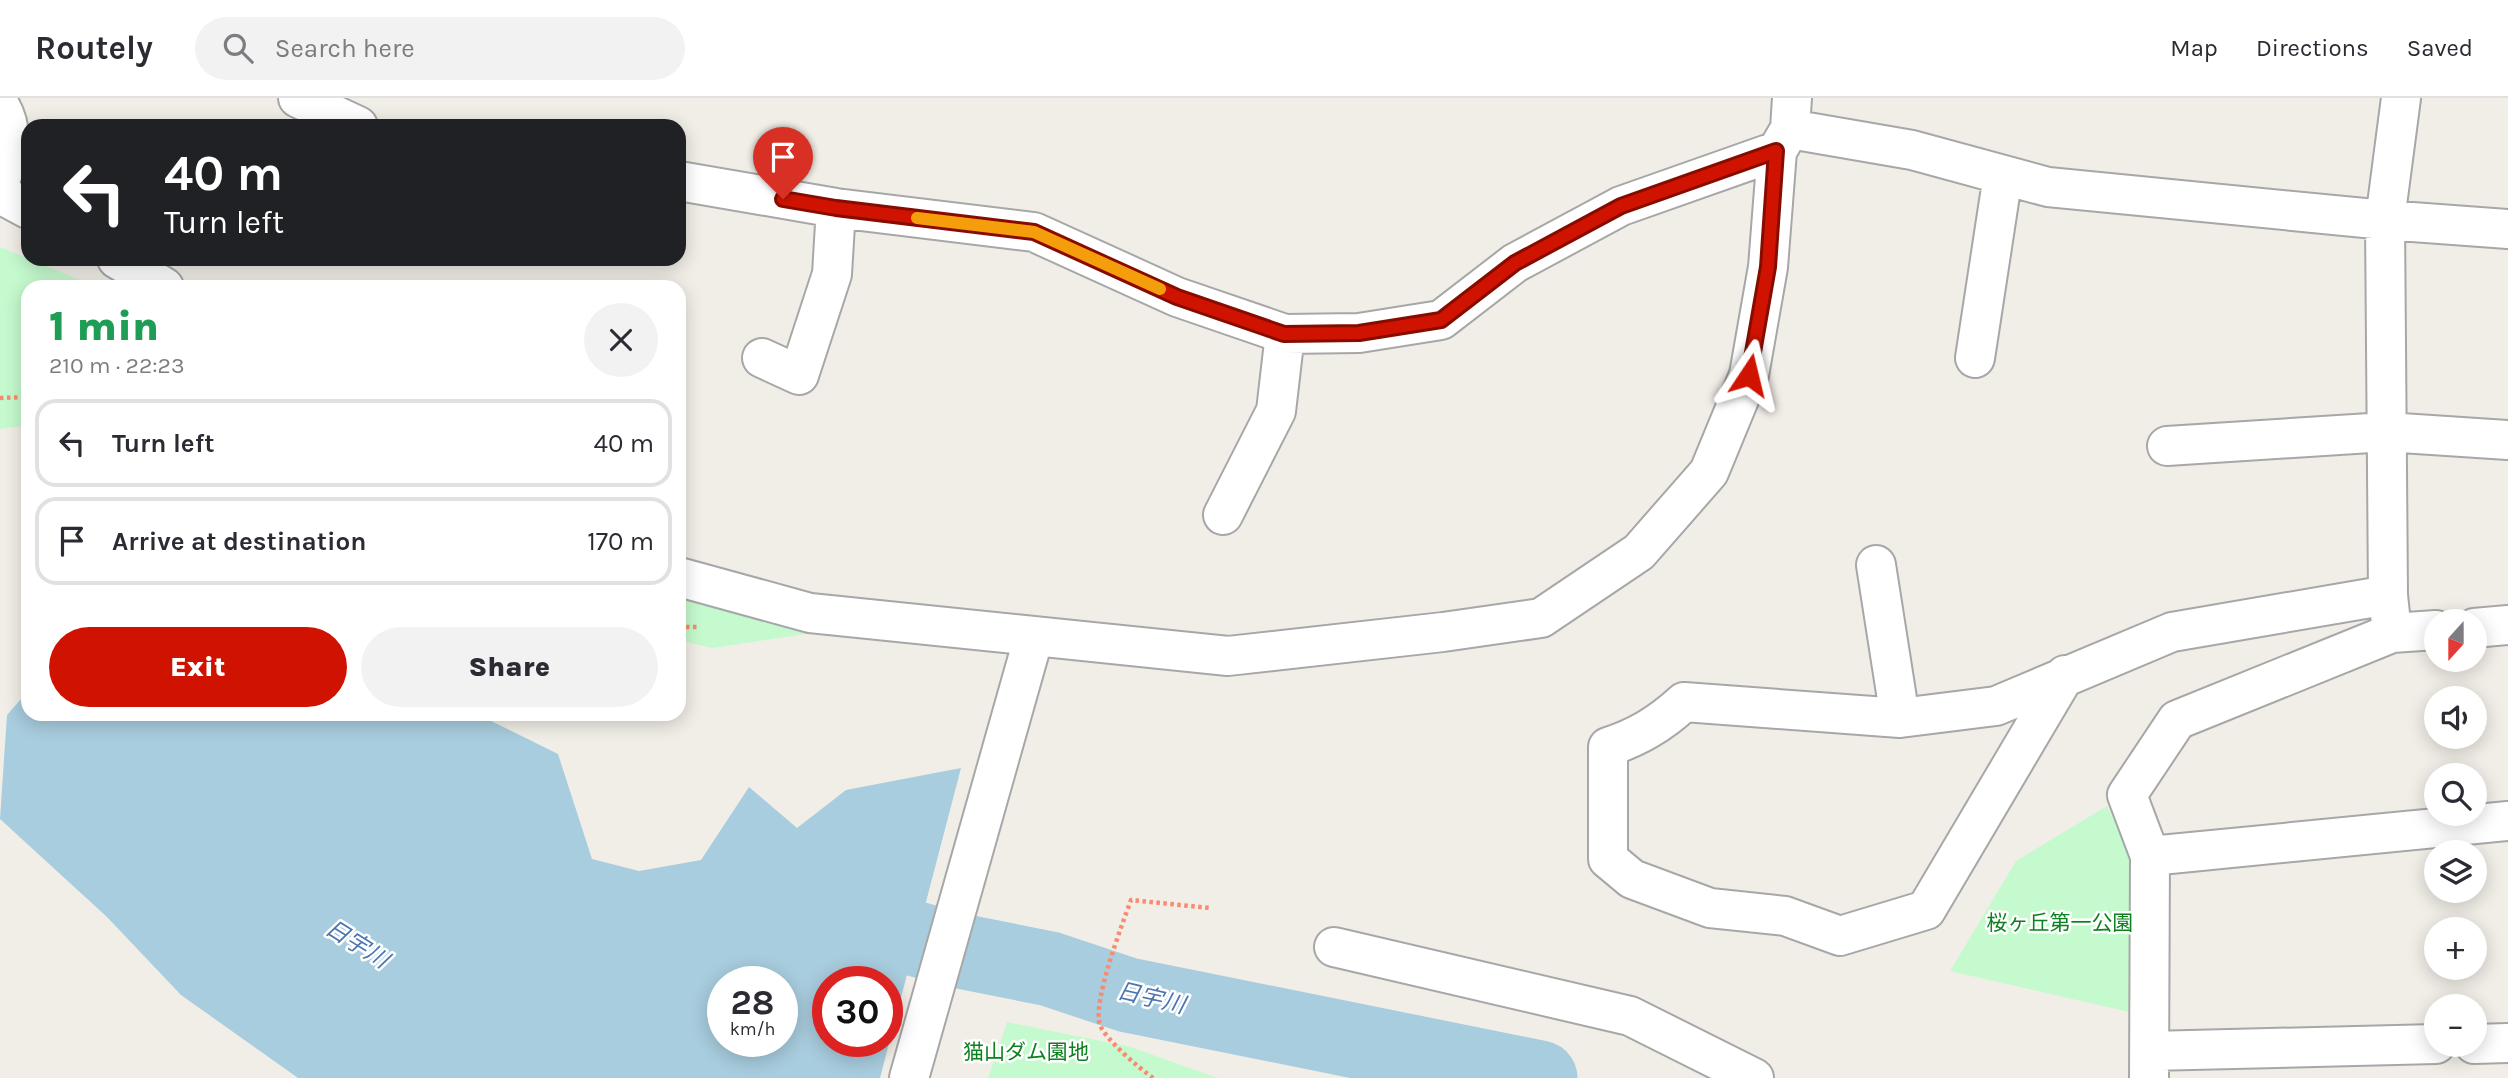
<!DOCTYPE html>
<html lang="en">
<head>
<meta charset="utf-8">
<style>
	body { margin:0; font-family:Karla,"Noto Sans JP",sans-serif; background:#f2f2f3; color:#2b2b33; height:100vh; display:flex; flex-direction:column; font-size:26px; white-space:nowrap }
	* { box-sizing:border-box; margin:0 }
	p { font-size:23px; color:#7c7c81 }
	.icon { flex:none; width:38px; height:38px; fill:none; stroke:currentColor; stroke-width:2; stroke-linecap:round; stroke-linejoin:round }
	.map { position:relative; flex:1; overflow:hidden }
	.sheet { position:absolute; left:21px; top:182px; width:665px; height:441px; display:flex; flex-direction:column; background:#fff; border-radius:21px; box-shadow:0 4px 18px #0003 }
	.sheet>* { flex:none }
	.top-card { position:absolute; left:21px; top:21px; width:665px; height:147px; border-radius:21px; box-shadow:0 4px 18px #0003; background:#202124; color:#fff; overflow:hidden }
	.needle { width:46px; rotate:201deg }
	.fabs { position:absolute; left:2424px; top:511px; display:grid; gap:14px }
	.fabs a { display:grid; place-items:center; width:63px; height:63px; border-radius:50%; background:#fff; box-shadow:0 4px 18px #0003; font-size:35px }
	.speed { position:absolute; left:707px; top:868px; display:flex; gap:14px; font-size:35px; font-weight:700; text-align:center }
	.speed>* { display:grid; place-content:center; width:91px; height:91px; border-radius:50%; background:#fff; box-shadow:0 4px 18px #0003; line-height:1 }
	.speed small { font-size:18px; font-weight:400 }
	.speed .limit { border:10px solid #d22; background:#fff; color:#111 }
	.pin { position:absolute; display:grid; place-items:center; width:60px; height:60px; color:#fff; margin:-72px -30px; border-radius:50% 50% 50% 0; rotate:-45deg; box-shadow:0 0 7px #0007 }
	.pin .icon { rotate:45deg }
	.me { position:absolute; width:77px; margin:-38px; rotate:10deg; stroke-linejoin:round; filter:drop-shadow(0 0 5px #0008) }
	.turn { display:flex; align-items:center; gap:24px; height:147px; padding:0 28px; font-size:32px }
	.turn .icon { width:91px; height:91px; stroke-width:2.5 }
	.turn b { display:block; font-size:49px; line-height:60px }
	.round { display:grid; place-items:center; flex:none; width:74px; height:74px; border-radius:37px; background:#f2f2f3 }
	.head { display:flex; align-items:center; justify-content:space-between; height:119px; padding:0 28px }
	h1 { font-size:42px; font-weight:800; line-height:52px; color:#1e9e55 }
	.primary-button { display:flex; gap:14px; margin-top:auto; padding:14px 28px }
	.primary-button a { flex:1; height:80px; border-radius:42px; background:#d01300; color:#fff; font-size:28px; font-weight:800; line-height:80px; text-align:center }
	.primary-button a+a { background:#f2f2f3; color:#2b2b33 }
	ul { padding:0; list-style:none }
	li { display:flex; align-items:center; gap:21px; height:88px; margin:0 14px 10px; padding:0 14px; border:4px solid #e1e1e2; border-radius:21px }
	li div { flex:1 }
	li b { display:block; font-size:26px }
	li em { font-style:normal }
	header { display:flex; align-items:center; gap:42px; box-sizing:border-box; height:98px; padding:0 35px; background:#fff; border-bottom:2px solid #e1e1e2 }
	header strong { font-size:33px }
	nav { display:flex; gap:38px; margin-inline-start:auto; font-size:24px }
	.search { width:490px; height:63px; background:#f2f2f3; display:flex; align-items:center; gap:18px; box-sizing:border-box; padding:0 24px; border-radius:38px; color:#7c7c81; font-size:26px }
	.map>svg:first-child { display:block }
	.park { fill:#c5face }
	.water { fill:#a8cdde; fill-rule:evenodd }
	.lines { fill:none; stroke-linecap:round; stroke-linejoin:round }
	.river { stroke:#a8cdde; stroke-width:75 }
	.street-casing { stroke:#a7a7a7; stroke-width:42 }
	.path { stroke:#fa8a6f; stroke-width:4.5; stroke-dasharray:3.5 3.5; stroke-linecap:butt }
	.street { stroke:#fff; stroke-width:38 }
	.route-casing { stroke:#870c00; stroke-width:18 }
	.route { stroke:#d01300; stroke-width:12 }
	.slow { stroke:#f59e0b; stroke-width:12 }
	.labels { text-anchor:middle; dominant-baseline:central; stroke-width:5; stroke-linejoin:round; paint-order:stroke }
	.park-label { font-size:21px; fill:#0c8120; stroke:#fff }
	.water-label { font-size:23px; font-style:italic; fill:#4c75b1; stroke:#fff }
</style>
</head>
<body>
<header>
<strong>Routely</strong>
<div class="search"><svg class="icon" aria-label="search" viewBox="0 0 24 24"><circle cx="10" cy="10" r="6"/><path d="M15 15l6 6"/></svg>Search here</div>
<nav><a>Map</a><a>Directions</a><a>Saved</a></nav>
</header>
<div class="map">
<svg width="2508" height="980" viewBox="0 0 2508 980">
	<rect width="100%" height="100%" fill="#f1eee7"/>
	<path class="park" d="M0 149 97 189H28V327L0 331Z
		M679 491 834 532 712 550 679 542Z
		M2107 708 2133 760 2129 914 1950 873 2016 763Z
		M1007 924 1131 949 1217 980H988Z"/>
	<path class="water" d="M28 593V616H477L558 656 592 761 639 773 701 762 749 689 797 730 846 692 961 670 880 980H298L181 897 107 819 0 721 7 617ZM723 884H782V943H723ZM828 884H887V943H828Z"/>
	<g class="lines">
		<path class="river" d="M777 884 876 830 960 853 1050 871 1128 897 1540 980"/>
		<defs>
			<path id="street" d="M298 0 358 28
				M0 8C15 32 9 58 0 84
				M1790 31 1912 52 2048 89 2385 122 2508 131
				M679 83 836 110 1034 134 1177 199 1285 236 1359 235 1441 222 1515 165 1621 108 1777 53
				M0 96 28 111
				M117 161 164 189
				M762 260 799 277 832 176 836 110
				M1975 260 2003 77
				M2167 348 2386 334 2508 342
				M1223 417 1276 313 1285 236
				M1876 467 1900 620
				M679 479 810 515 1228 558 1443 534 1541 520 1639 454 1709 374 1749 277 1768 169 1777 53 1790 31 1792 0
				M2474 530 2508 527
				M2392 535 2436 532
				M2065 577 1926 812 1840 838 1785 818 1710 810 1632 781 1608 761V649C1638 639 1660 626 1684 604L1900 620 1996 608 2172 534 2388 497
				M2150 758 2508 723
				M1334 849 1630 918 1754 980
				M2474 946 2508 945
				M2150 953 2436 946
				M909 980 1034 538
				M2149 980 2150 758 2127 697 2177 622 2392 535 2388 497 2385 122 2401 0"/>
		</defs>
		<use href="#street" class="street-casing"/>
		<path class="path" d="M0 300 28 299
			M679 529H699
			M1153 980C1139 970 1106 942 1100 927 1092 905 1122 827 1131 802L1210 810"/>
		<use href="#street" class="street"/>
	</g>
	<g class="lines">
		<defs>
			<path id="route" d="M783 101 836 110 1034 134 1177 199 1284 236 1359 235 1441 222 1515 165 1621 108 1776 53 1768 169 1749 277"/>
		</defs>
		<use href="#route" class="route-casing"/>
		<use href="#route" class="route"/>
		<path class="slow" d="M917 120 1034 134 1160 191"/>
	</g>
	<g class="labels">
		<g class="park-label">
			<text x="2060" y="825">桜ヶ丘第一公園</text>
			<text x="1026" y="954">猫山ダム園地</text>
		</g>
		<g class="water-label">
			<text transform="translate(357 846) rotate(32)">日宇川</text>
			<text transform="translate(1151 900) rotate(13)">日宇川</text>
		</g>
	</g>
</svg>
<div class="fabs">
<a><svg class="needle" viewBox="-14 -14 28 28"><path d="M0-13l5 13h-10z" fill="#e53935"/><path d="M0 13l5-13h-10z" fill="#7c7c81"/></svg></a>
<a><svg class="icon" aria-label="sound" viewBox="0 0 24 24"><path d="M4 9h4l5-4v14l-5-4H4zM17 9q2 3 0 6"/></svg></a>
<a><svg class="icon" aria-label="search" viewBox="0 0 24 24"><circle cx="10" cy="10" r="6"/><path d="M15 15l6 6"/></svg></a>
<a><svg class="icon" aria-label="layers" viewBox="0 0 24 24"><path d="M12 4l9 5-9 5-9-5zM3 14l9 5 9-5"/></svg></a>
<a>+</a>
<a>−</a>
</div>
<div class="speed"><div>28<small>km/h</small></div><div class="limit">30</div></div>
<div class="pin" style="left:783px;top:101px;background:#d93025"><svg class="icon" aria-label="arrive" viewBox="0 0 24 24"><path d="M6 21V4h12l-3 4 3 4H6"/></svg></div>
<svg class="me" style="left:1749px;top:277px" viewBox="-20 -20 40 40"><path d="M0-17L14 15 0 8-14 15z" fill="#d01300" stroke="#fff" stroke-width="4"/></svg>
<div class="top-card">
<div class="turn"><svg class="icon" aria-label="left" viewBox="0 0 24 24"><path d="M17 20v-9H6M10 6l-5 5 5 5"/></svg><div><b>40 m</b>Turn left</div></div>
</div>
<section class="sheet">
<div class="head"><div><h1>1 min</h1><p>210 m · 22:23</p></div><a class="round"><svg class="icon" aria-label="close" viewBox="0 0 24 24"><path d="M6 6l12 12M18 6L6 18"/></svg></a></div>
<ul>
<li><svg class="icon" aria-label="left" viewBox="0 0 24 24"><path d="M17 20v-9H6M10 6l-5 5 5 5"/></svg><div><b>Turn left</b></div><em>40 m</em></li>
<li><svg class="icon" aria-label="arrive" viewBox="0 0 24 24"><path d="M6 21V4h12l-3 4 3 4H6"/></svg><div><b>Arrive at destination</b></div><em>170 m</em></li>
</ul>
<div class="primary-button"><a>Exit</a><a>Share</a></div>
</section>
</div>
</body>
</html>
